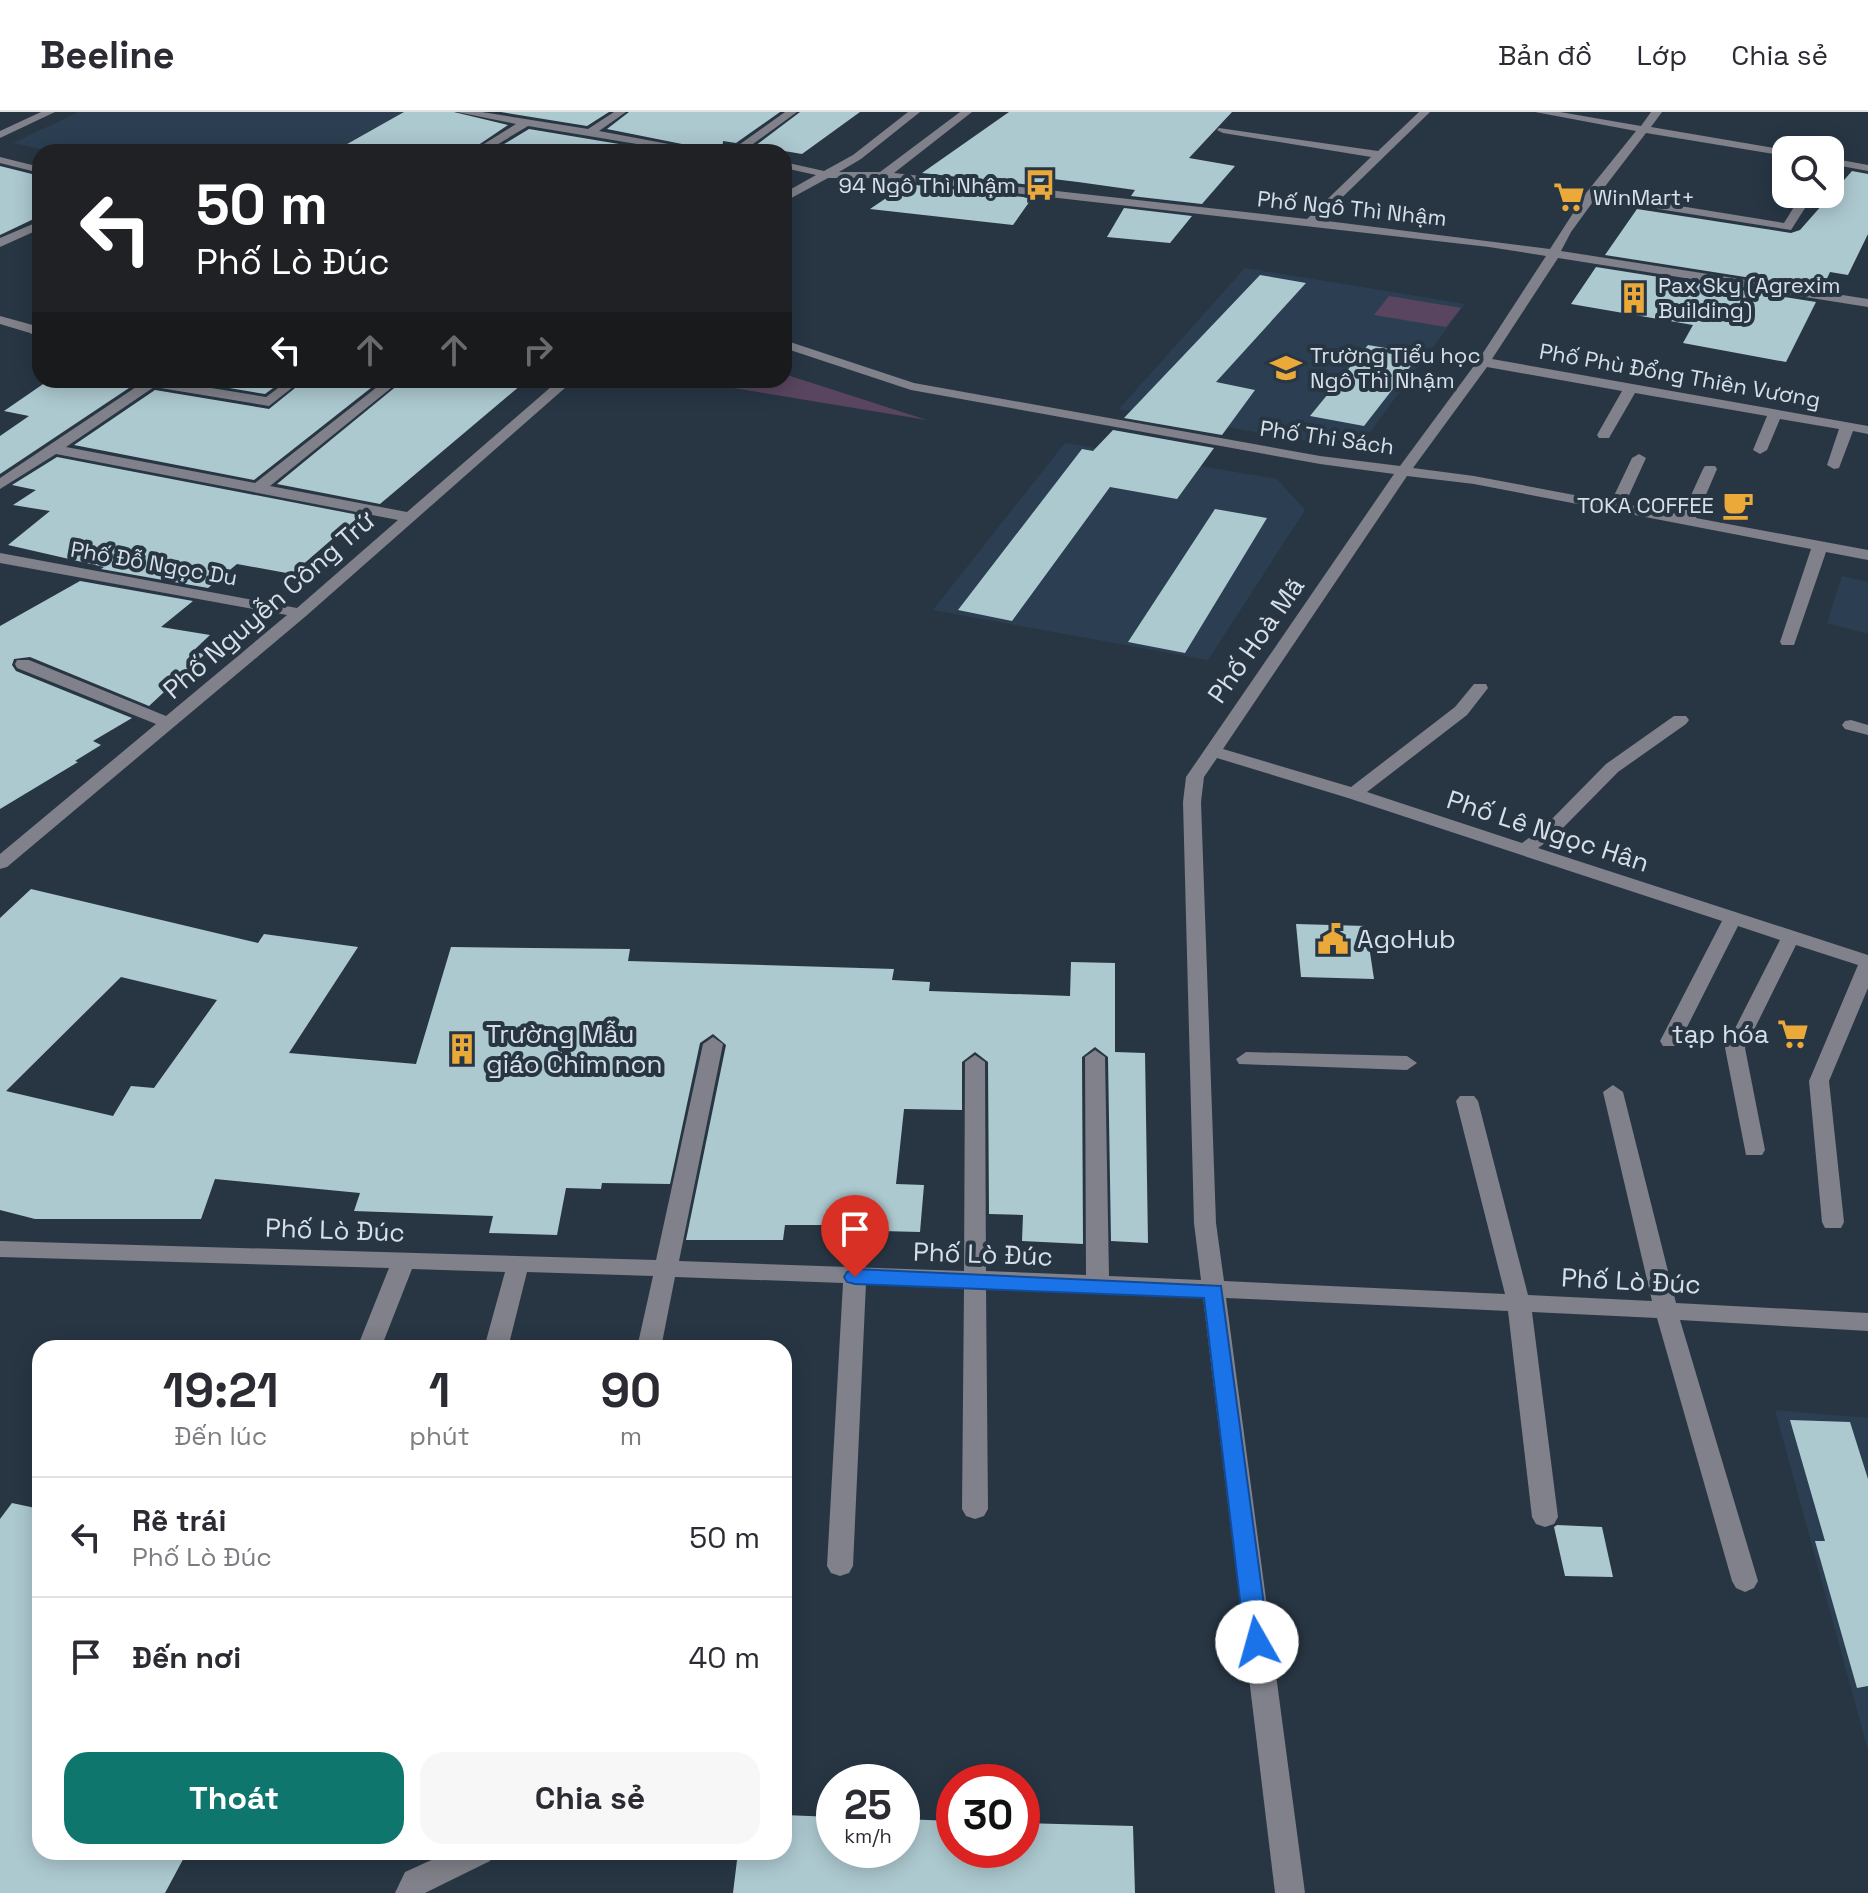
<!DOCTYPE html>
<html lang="vi">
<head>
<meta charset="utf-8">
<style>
	body { margin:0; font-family:"Space Grotesk",sans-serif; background:#f7f7f7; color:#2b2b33; height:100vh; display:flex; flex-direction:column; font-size:30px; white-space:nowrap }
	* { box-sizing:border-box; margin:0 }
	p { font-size:26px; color:#7c7c81 }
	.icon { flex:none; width:44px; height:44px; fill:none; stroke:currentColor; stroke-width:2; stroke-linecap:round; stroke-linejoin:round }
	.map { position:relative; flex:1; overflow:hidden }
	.drawer { position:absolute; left:32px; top:1228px; width:760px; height:520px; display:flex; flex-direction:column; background:#fff; border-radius:24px; box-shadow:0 4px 20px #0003 }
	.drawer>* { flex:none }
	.banner { position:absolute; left:32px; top:32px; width:760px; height:244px; border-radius:24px; box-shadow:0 4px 20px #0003; background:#202124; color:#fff; overflow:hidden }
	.tools { position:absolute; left:1772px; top:24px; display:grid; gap:16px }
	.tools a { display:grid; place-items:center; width:72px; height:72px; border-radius:16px; background:#fff; box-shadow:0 4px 20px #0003; font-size:40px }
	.speed { position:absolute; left:816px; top:1652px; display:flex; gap:16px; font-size:40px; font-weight:700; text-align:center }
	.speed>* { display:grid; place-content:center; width:104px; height:104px; border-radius:50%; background:#fff; box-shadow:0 4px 20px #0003; line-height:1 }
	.speed small { font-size:20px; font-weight:400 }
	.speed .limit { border:12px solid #d22; background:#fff; color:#111 }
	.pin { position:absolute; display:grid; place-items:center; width:68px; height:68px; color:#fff; margin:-82px -34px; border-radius:50% 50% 50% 0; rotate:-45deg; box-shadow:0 0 8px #0007 }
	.pin .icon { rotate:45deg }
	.me { position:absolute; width:88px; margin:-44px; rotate:353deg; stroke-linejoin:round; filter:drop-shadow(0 0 6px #0008) }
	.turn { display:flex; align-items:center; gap:28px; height:168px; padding:0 32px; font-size:36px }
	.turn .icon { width:104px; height:104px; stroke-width:2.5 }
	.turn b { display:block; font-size:56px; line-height:68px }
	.lanes { display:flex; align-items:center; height:76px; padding:0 32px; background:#0003; justify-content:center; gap:40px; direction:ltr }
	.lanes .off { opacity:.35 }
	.eta { display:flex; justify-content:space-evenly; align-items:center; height:136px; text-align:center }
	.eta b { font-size:48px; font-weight:700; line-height:56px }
	.button { display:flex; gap:16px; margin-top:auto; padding:16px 32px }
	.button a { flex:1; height:92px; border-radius:24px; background:#0f766e; color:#fff; font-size:32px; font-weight:700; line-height:92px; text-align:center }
	.button a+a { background:#f7f7f7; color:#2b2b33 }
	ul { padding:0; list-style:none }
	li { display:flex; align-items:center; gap:24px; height:120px; padding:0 32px; border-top:2px solid #e1e1e2 }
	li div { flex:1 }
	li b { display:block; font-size:30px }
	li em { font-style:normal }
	header { display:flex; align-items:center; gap:48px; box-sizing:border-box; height:112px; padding:0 40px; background:#fff; border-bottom:2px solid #e1e1e2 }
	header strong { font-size:38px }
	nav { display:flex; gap:44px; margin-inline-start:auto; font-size:28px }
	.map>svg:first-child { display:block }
	.built { fill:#2c3f52 }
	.green { fill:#59455f }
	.building { fill:#adc9d0; fill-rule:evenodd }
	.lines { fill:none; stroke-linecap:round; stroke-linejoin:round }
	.minor { fill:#80818a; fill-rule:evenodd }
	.route { fill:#1a73e8; stroke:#114b97; stroke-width:2 }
	.labels { text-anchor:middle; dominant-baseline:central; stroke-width:8; stroke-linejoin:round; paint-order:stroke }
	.far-poi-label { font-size:22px; fill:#d7e0e9; stroke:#283644; text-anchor:start }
	.far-street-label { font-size:22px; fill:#d7e0e9; stroke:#283644 }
	.street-label { font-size:26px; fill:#d7e0e9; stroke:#283644 }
	.poi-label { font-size:26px; fill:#d7e0e9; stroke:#283644; text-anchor:start }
</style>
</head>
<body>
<header>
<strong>Beeline</strong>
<nav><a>Bản đồ</a><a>Lớp</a><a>Chia sẻ</a></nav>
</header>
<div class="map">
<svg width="1868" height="1781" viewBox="0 0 1868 1781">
	<rect width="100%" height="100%" fill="#283644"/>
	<path class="built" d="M79 0H403L462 10 412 40H53L13 31Z
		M1245 156 1465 192 1367 324 1321 331 1119 297Z
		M1065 331 1277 367 1305 398 1208 548 933 498Z
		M1842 464 1868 470V522L1827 511Z
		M1775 1298 1868 1306V1638Z"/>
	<path class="green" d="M1389 184 1461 196 1446 215 1374 203Z
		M784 262 927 308 685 268H784Z"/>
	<path class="building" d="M404 0H454L508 13 468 40H333Z
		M501 0H609L587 14Z
		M629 0H780L736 31 723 29 722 40 607 17Z
		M800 0H860L802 42 755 34Z
		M1009 0H1232L1189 46 1235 54 1202 92 1131 84 1135 78 1078 70 1045 66 1040 74 922 61Z
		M529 17 667 40H491Z
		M0 54 40 64V104L0 123Z
		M1852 59 1868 62V122L1848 163 1830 160 1822 177 1605 143 1637 97 1791 121 1800 118Z
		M907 72 1032 86 1013 113 870 97Z
		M1124 96 1192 104 1170 131 1107 125Z
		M1596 155 1816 190 1786 250 1683 231 1693 213 1571 192Z
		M1260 163 1306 171 1216 270 1255 278 1222 323 1124 306Z
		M1368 233 1420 242 1364 314 1310 304Z
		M49 268H132L135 272 0 362V324L29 304 4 299Z
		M181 268H284L265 282Z
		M305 268H381L254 368 74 333 155 278 269 297Z
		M404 268H527L380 392 277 372Z
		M1113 318 1214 336 1177 387 1110 375 1012 509 958 498 1082 337 1093 339Z
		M57 345 364 404 350 417 345 416 292 462 237 452 208 476 101 457 104 455 8 433 50 399 13 393 36 378 12 373Z
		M1215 397 1267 406 1185 541 1128 530Z
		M80 469 193 489 161 515 210 523 192 540 205 542 149 594 30 545 14 547 12 553 16 559 132 606 93 629 101 633 75 649 78 650 0 697V514Z
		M31 777 258 831 264 822 358 835 289 941 416 952 451 835 630 837 628 849 894 857 892 868 930 870 929 879 1070 884 1071 850 1115 851V940L1145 941 1148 1131 1111 1129 1108 945 1095 935 1082 945 1083 1132 1022 1129 1023 1103 989 1102 988 950 975 940 962 950V998L904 997 896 1072 924 1073 920 1120 882 1119 883 1113H785L783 1128H686L726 933 713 922 700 931 670 1072 602 1071 601 1077 566 1076 557 1123 489 1121 493 1104 354 1099 360 1081 215 1067 201 1107H35L0 1098V806ZM121 865 217 888 154 976 131 974 113 1004 6 979Z
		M1296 812 1366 814 1374 867 1301 865Z
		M1790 1308 1850 1310 1868 1367V1574L1857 1576 1815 1429H1825Z
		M12 1391 40 1397V1740H187L165 1781H0V1407Z
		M1557 1413 1602 1415 1613 1465 1565 1464 1554 1415Z
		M784 1703 834 1705V1738H902V1707L954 1709V1738H1022V1711L1133 1714 1135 1781H733L738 1740H784Z"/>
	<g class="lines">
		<path class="minor" d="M41 0H55L0 26V19Z
			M457 0H482L588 17 614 0H626L599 19 711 40H685L528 14 485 40H471L516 12Z
			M785 0H797L742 40H729Z
			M908 0H920L861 47 839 60H880L960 0H972L894 61 1307 107 1371 45 1223 21 1217 18 1219 16 1378 39 1419 0H1430L1319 108 1550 137 1586 81 1636 19 1535 0H1560L1641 14 1651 0H1662L1651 15 1786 38V44L1646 21 1600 81 1784 111 1802 82H1814L1791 118 1595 87 1571 120 1561 139 1868 187V195L1558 146 1492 247 1868 314V322L1853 319 1839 356 1834 357 1827 353 1839 317 1780 307 1767 338 1760 342 1753 338 1767 304 1635 281 1609 326H1599L1597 323 1622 279 1487 255 1413 356 1474 364 1611 390 1632 346 1639 342 1646 346 1625 392 1682 403 1703 357 1705 354H1715L1717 357 1696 406 1868 438V448L1826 440 1794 533H1782L1780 530 1811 437 1474 372 1407 364 1223 637 1351 675 1455 595 1474 572H1486L1488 576 1467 603 1367 680 1522 731 1544 715 1606 652 1674 604H1686L1689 608 1686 612 1618 660 1556 723 1538 736 1868 843V876L1829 969 1844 1110 1841 1116H1825L1822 1110 1809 969 1858 853 1796 833 1745 936 1765 1038 1762 1043H1746L1725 936 1780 828 1738 814 1680 929 1677 934H1663L1660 929 1722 809 1348 686 1217 646 1204 665 1201 690 1216 1111 1224 1169 1505 1182 1456 989 1460 984H1474L1478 989 1528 1183 1652 1189 1603 980 1613 973 1623 980 1676 1191 1868 1201V1219L1680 1208 1758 1469 1754 1476 1745 1480 1736 1476 1732 1469 1657 1206 1532 1200 1558 1405 1554 1412 1545 1415 1536 1412 1532 1405 1508 1199 1226 1186 1305 1781H1275L1203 1185 986 1176 988 1397 984 1404 975 1407 966 1404 962 1397 964 1175 866 1171 853 1454 849 1461 840 1464 831 1461 827 1454 843 1171 675 1165 661 1236H637L653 1164 527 1160 508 1236H484L505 1160 412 1157 381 1236H357L389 1156 0 1145V1129L656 1148 703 932 713 925 723 932 679 1149 964 1159 965 950 975 943 985 950 986 1159 1086 1163 1085 945 1095 938 1105 945 1109 1164 1201 1168 1194 1111 1183 690 1186 665 1394 362 1320 352 911 278 784 236V228L914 271 1320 344 1400 354 1479 247 1546 144 1489 135 883 66H828L784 90V81L816 63 784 56V50L824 59 853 43Z
			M0 45 40 55V61L0 51Z
			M1830 46 1868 53V59L1830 52Z
			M40 109V117L0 135V126Z
			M0 204 40 215V227L30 221 0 212Z
			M135 268H162L266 285 289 268H302L269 294 154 275 66 335 255 371 386 268H401L270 374 407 400 559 268H574L306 504 7 755 0 757V742L156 612 17 556 15 552 17 548H29L166 604 287 503 0 451V441L297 496 398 408 56 342 0 377V366L139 273Z
			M1851 608 1868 613V623L1845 617 1842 613 1845 609Z
			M1246 940 1407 944 1417 951 1407 958 1239 952 1236 947Z
			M449 1740H494L490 1749 425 1781H395L405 1760Z"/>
	</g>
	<path class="route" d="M855 1157 1221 1174 1269 1530 1266 1537 1257 1540 1249 1537 1245 1530 1204 1186 855 1172 847 1170 844 1165 847 1160Z"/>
	<defs>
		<symbol id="bus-bare" viewBox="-9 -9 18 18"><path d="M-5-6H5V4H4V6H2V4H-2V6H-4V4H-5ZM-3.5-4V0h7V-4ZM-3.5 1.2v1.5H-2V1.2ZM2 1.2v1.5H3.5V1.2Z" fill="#eba93a" stroke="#283644" stroke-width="2.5" paint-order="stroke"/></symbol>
		<symbol id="supermarket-bare" viewBox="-9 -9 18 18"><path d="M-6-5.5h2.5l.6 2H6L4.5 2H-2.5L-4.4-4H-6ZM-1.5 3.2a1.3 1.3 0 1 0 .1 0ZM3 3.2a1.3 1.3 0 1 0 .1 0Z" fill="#eba93a" stroke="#283644" stroke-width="2.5" paint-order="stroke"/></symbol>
		<symbol id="building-bare" viewBox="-9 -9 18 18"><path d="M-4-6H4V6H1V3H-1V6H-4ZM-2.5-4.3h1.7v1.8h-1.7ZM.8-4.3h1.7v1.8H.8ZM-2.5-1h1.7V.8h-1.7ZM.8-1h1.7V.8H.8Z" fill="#eba93a" stroke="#283644" stroke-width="2.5" paint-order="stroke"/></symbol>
		<symbol id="school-bare" viewBox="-9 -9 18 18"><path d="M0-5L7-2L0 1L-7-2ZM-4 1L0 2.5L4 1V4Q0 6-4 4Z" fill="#eba93a" stroke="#283644" stroke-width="2.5" paint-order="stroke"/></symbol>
		<symbol id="cafe-bare" viewBox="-9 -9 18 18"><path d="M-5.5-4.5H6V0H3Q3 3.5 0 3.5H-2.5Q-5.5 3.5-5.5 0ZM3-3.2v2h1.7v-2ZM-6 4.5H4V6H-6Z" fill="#eba93a" stroke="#283644" stroke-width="2.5" paint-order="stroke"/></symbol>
		<symbol id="civic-bare" viewBox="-9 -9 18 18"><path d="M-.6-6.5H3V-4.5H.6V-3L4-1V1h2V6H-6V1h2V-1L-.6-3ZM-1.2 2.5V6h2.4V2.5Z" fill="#eba93a" stroke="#283644" stroke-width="2.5" paint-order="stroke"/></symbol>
	</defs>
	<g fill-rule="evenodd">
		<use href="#bus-bare" x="1018" y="51" width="44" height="44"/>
		<use href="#supermarket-bare" x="1547" y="63" width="44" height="44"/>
		<use href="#building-bare" x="1612" y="164" width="44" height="44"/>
		<use href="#school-bare" x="1264" y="234" width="44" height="44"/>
		<use href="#cafe-bare" x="1716" y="371" width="44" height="44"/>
		<use href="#civic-bare" x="1311" y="805" width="44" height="44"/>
		<use href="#supermarket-bare" x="1771" y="900" width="44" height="44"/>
		<use href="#building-bare" x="440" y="915" width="44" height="44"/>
	</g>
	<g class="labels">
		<g class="far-poi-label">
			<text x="1016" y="73" text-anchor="end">94 Ngô Thì Nhậm</text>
			<text x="1593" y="85">WinMart+</text>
			<text x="1658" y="173">Pax Sky (Agrexim<tspan x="1658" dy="25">Building)</tspan></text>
			<text x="1310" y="243">Trường Tiểu học<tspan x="1310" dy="25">Ngô Thì Nhậm</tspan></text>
			<text x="1714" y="393" text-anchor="end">TOKA COFFEE</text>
		</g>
		<g class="far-street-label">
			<text transform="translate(1352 96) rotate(6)">Phố Ngô Thì Nhậm</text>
			<text transform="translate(1680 263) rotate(10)">Phố Phù Đổng Thiên Vương</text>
			<text transform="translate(1327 325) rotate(8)">Phố Thi Sách</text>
			<text transform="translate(154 451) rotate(10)">Phố Đỗ Ngọc Du</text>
		</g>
		<g class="street-label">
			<text transform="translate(269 493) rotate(-41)">Phố Nguyễn Công Trứ</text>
			<text transform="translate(1256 528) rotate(-55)">Phố Hoà Mã</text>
			<text transform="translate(1548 719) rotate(18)">Phố Lê Ngọc Hân</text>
			<text transform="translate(335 1118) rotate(2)">Phố Lò Đúc</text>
			<text transform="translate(983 1142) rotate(2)">Phố Lò Đúc</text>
			<text transform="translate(1631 1169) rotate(3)">Phố Lò Đúc</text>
		</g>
		<g class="poi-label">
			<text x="1357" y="827">AgoHub</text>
			<text x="486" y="922">Trường Mẫu<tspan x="486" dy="30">giáo Chim non</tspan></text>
			<text x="1769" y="922" text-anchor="end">tạp hóa</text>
		</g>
	</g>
</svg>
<div class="tools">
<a><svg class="icon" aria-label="search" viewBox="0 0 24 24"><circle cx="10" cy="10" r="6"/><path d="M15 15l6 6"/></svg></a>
</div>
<div class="speed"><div>25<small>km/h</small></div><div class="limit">30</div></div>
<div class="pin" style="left:855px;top:1165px;background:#d93025"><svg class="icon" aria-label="arrive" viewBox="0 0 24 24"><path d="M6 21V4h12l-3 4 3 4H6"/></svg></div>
<svg class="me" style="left:1257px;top:1530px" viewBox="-20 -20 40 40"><circle r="19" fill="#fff"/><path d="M0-13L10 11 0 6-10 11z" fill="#1a73e8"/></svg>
<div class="banner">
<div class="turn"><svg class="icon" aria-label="left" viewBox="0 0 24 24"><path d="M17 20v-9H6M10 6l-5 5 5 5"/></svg><div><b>50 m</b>Phố Lò Đúc</div></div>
<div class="lanes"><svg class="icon" aria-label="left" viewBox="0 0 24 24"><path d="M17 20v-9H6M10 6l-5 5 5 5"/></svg><svg class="icon off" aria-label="ahead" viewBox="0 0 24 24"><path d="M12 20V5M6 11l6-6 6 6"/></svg><svg class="icon off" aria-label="ahead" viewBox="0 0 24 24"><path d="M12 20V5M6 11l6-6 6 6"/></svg><svg class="icon off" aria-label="right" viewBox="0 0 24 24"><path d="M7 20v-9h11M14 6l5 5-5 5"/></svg></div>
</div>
<section class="drawer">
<div class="eta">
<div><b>19:21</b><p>Đến lúc</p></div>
<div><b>1</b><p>phút</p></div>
<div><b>90</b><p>m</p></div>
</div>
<ul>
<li><svg class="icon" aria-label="left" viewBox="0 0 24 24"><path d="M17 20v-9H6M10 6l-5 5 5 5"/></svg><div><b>Rẽ trái</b><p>Phố Lò Đúc</p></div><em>50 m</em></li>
<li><svg class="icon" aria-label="arrive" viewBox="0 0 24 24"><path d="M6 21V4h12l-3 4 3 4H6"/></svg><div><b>Đến nơi</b></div><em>40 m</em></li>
</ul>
<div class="button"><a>Thoát</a><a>Chia sẻ</a></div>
</section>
</div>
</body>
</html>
